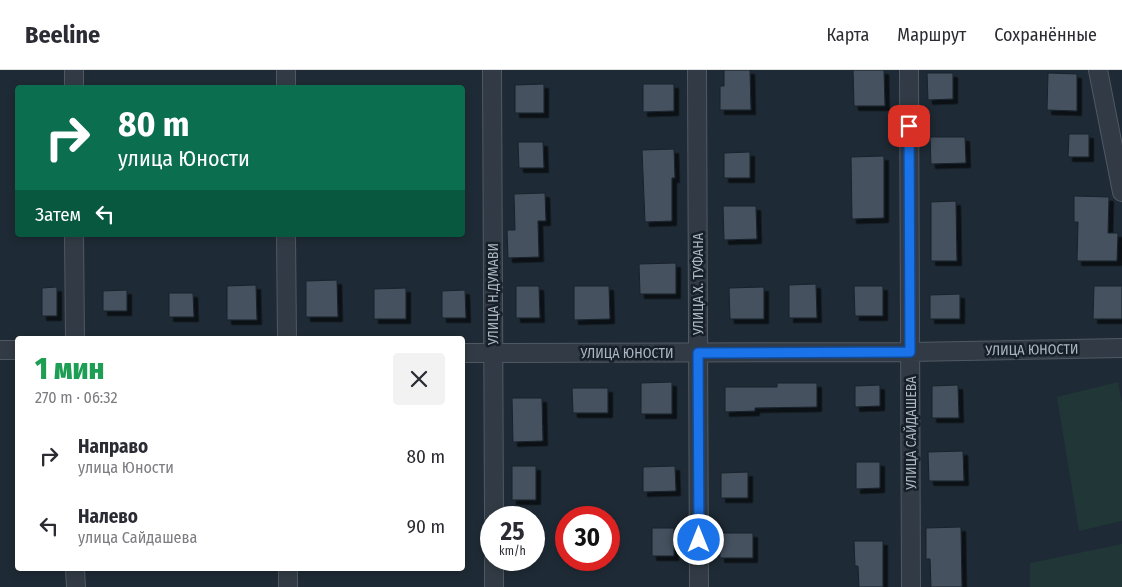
<!DOCTYPE html>
<html lang="ru">
<head>
<meta charset="utf-8">
<style>
	body { margin:0; font-family:"Fira Sans Condensed",sans-serif; background:#f2f2f3; color:#2b2b33; height:100vh; display:flex; flex-direction:column; font-size:19px; white-space:nowrap }
	* { box-sizing:border-box; margin:0 }
	p { font-size:16px; color:#7c7c81 }
	.icon { flex:none; width:28px; height:28px; fill:none; stroke:currentColor; stroke-width:2; stroke-linecap:round; stroke-linejoin:round }
	.map { position:relative; flex:1; overflow:hidden }
	.panel { position:absolute; left:15px; top:266px; width:450px; height:235px; display:flex; flex-direction:column; background:#fff; border-radius:5px; box-shadow:0 2px 8px #0003 }
	.panel>* { flex:none }
	.hud { position:absolute; left:15px; top:15px; width:450px; height:152px; border-radius:5px; box-shadow:0 2px 8px #0003; background:#0b6e4f; color:#fff; overflow:hidden }
	.speed { position:absolute; left:480px; top:436px; display:flex; gap:10px; font-size:25px; font-weight:700; text-align:center }
	.speed>* { display:grid; place-content:center; width:65px; height:65px; border-radius:50%; background:#fff; box-shadow:0 2px 8px #0003; line-height:1 }
	.speed small { font-size:12px; font-weight:400 }
	.speed .limit { border:8px solid #d22; background:#fff; color:#111 }
	.pin { position:absolute; display:grid; place-items:center; width:42px; height:42px; color:#fff; margin:-21px; border-radius:10px; box-shadow:0 2px 8px #0006 }
	.me { position:absolute; width:55px; margin:-28px; rotate:0deg; stroke-linejoin:round; filter:drop-shadow(0 0 4px #0008) }
	.turn { display:flex; align-items:center; gap:18px; height:105px; padding:0 20px; font-size:22px }
	.turn .icon { width:65px; height:65px; stroke-width:2.5 }
	.turn b { display:block; font-size:35px; line-height:42px }
	.then { display:flex; align-items:center; height:48px; padding:0 20px; background:#0003; gap:10px; font-size:19px }
	.round { display:grid; place-items:center; flex:none; width:52px; height:52px; border-radius:5px; background:#f2f2f3 }
	.headline { display:flex; align-items:center; justify-content:space-between; height:85px; padding:0 20px }
	h1 { font-size:30px; font-weight:800; line-height:38px; color:#1e9e55 }
	ul { padding:0; list-style:none }
	li { display:flex; align-items:center; gap:15px; height:70px; padding:0 20px }
	li div { flex:1 }
	li b { display:block; font-size:19px }
	li em { font-style:normal }
	header { display:flex; align-items:center; gap:30px; box-sizing:border-box; height:70px; padding:0 25px; background:#fff; border-bottom:1px solid #e1e1e2 }
	header strong { font-size:24px }
	nav { display:flex; gap:28px; margin-inline-start:auto; font-size:18px }
	.map>svg:first-child { display:block }
	.green { fill:#213737 }
	.building { fill:#44515f; stroke:#19222c; filter:url(#shadow) }
	.lines { fill:none; stroke-linecap:round; stroke-linejoin:round }
	.minor-casing { stroke:#4f5964; stroke-width:20 }
	.minor { stroke:#323b45; stroke-width:18 }
	.route-casing { stroke:#114b97; stroke-width:12 }
	.route { stroke:#1a73e8; stroke-width:9 }
	.labels { text-anchor:middle; dominant-baseline:central; stroke-width:5; stroke-linejoin:round; paint-order:stroke }
	.street-label { font-size:14px; fill:#abb6c3; stroke:#172029 }
</style>
</head>
<body>
<header>
<strong>Beeline</strong>
<nav><a>Карта</a><a>Маршрут</a><a>Сохранённые</a></nav>
</header>
<div class="map">
<svg width="1122" height="517" viewBox="0 0 1122 517">
	<defs>
		<filter id="shadow"><feDropShadow dx="4.5" dy="4.5" stdDeviation="0" flood-color="#0009"/></filter>
	</defs>
	<rect width="100%" height="100%" fill="#1e2a35"/>
	<path class="green" d="M1118 312 1122 334V451L1079 461 1057 327Z
		M1122 474V517H1030V493Z"/>
	<path class="building" d="M724 0H750L751 40H720V16H724Z
		M853 0H884L885 36H854Z
		M927 3H953V29L928 30Z
		M1048 3 1077 4V41L1047 40Z
		M544 14V43H515V15Z
		M643 14H674V41L643 42Z
		M1069 64H1089V87H1068Z
		M930 67H965L966 93 931 94Z
		M518 72H543L544 98H519Z
		M674 79 675 108H672V151L645 152 642 80Z
		M750 82V108H724V83Z
		M884 86V148L852 149 851 87Z
		M545 123 546 151H538L539 187 508 188 507 160H515L514 124Z
		M1074 126 1109 127 1108 163H1118L1117 191H1077L1078 152H1074Z
		M956 131 957 191H931V132Z
		M723 136H756L757 169 724 170Z
		M676 193V224H640L639 194Z
		M337 210 338 247H306V211Z
		M816 214 817 248H789V215Z
		M256 215 257 250H227V216Z
		M516 216H539L540 248H516Z
		M574 216H609L610 249 574 250Z
		M854 216H883V246H855Z
		M1094 216H1122V249H1093Z
		M57 217V246H42V218Z
		M764 217V249H730L729 218Z
		M406 218V249H374V219Z
		M127 220V241H103V221Z
		M465 220 466 248H442V221Z
		M169 223H193L194 247H169Z
		M960 224V249H930V225Z
		M672 312V344H641V313Z
		M777 313H817V337L755 338V341L725 342V317H777Z
		M880 315V336L855 337V316Z
		M958 315 959 348H932V316Z
		M572 318H608V343H573Z
		M512 328H542L543 371 513 372Z
		M963 381 964 411H929L928 382Z
		M856 392H880V418L856 419Z
		M512 396H536V430H512Z
		M675 396 676 421 643 422V397Z
		M748 402V428H721V403Z
		M961 457 962 517H931L930 489H926V458Z
		M652 458H674V486H652Z
		M720 463H753V488H720Z
		M854 471H883V517H859L858 496H855Z"/>
	<g class="lines">
		<defs>
			<path id="minor" d="M74 0V18
				M286 0V18
				M492 0 494 448
				M697 0 699 517
				M909 0 911 517
				M1098 0 1122 122
				M74 165 75 269
				M286 165 287 269
				M0 280H18
				M462 283 910 282 1122 278
				M494 490V517
				M75 499 76 517
				M288 499V517"/>
		</defs>
		<use href="#minor" class="minor-casing"/>
		<use href="#minor" class="minor"/>
	</g>
	<g class="lines">
		<defs>
			<path id="route" d="M699 470 698 283 910 282 909 56"/>
		</defs>
		<use href="#route" class="route-casing"/>
		<use href="#route" class="route"/>
	</g>
	<g class="labels">
		<g class="street-label">
			<text transform="translate(698 214) rotate(-90)">УЛИЦА Х. ТУФАНА</text>
			<text transform="translate(493 224) rotate(-90)">УЛИЦА Н.ДУМАВИ</text>
			<text transform="translate(1032 280) rotate(-1)">УЛИЦА ЮНОСТИ</text>
			<text x="627" y="283">УЛИЦА ЮНОСТИ</text>
			<text transform="translate(911 363) rotate(-90)">УЛИЦА САЙДАШЕВА</text>
		</g>
	</g>
</svg>
<div class="speed"><div>25<small>km/h</small></div><div class="limit">30</div></div>
<div class="pin" style="left:909px;top:56px;background:#d93025"><svg class="icon" aria-label="arrive" viewBox="0 0 24 24"><path d="M6 21V4h12l-3 4 3 4H6"/></svg></div>
<svg class="me" style="left:699px;top:470px" viewBox="-20 -20 40 40"><circle r="17" fill="#1a73e8" stroke="#fff" stroke-width="3"/><path d="M0-11L8 9 0 5-8 9z" fill="#fff"/></svg>
<div class="hud">
<div class="turn"><svg class="icon" aria-label="right" viewBox="0 0 24 24"><path d="M7 20v-9h11M14 6l5 5-5 5"/></svg><div><b>80 m</b>улица Юности</div></div>
<div class="then">Затем<svg class="icon" aria-label="left" viewBox="0 0 24 24"><path d="M17 20v-9H6M10 6l-5 5 5 5"/></svg></div>
</div>
<section class="panel">
<div class="headline"><div><h1>1 мин</h1><p>270 m · 06:32</p></div><a class="round"><svg class="icon" aria-label="close" viewBox="0 0 24 24"><path d="M6 6l12 12M18 6L6 18"/></svg></a></div>
<ul>
<li><svg class="icon" aria-label="right" viewBox="0 0 24 24"><path d="M7 20v-9h11M14 6l5 5-5 5"/></svg><div><b>Направо</b><p>улица Юности</p></div><em>80 m</em></li>
<li><svg class="icon" aria-label="left" viewBox="0 0 24 24"><path d="M17 20v-9H6M10 6l-5 5 5 5"/></svg><div><b>Налево</b><p>улица Сайдашева</p></div><em>90 m</em></li>
</ul>
</section>
</div>
</body>
</html>
